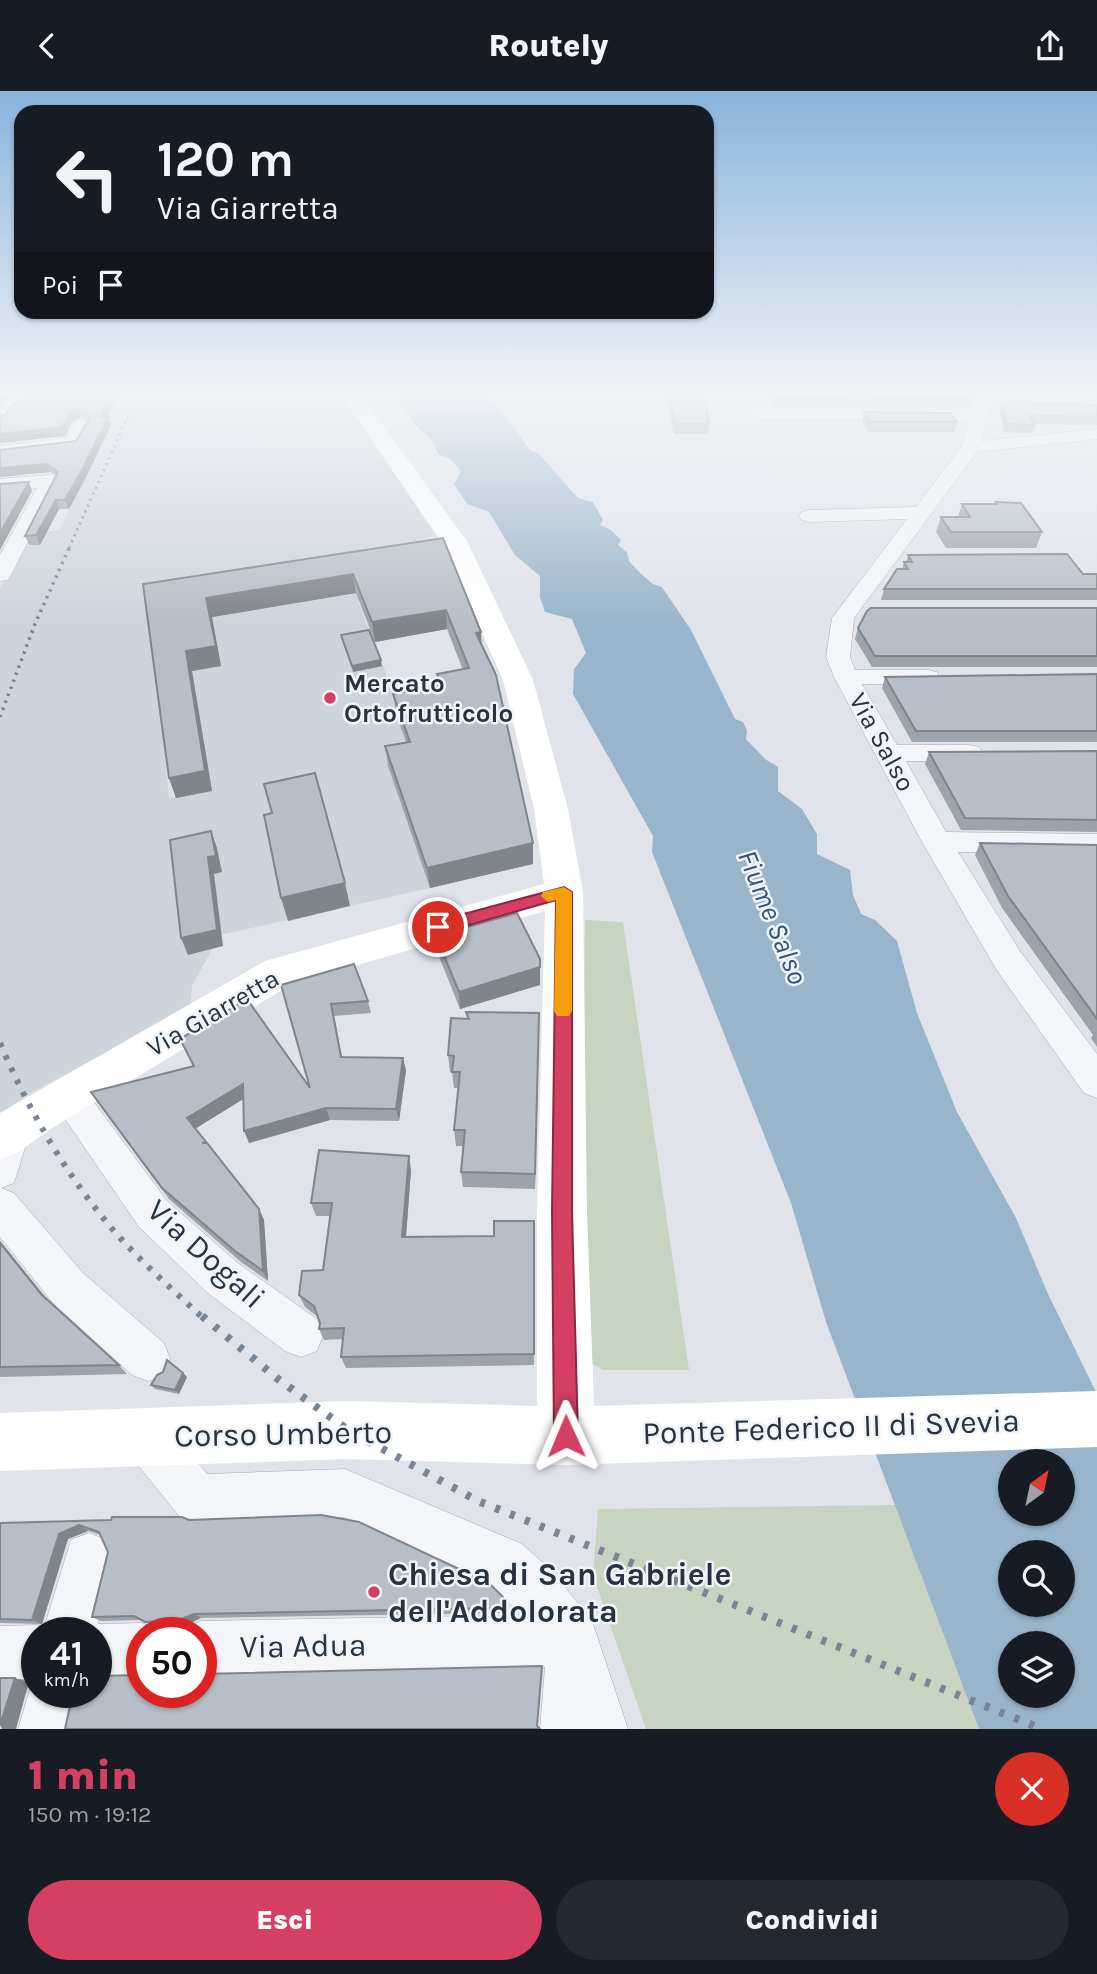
<!DOCTYPE html>
<html lang="it">
<head>
<meta charset="utf-8">
<style>
	body { margin:0; font-family:Karla,sans-serif; background:#242831; color:#f1f3f6; height:100vh; display:flex; flex-direction:column; font-size:26px; white-space:nowrap }
	* { box-sizing:border-box; margin:0 }
	p { font-size:23px; color:#9ea1a6 }
	.icon { flex:none; width:38px; height:38px; fill:none; stroke:currentColor; stroke-width:2; stroke-linecap:round; stroke-linejoin:round }
	.map { position:relative; height:1638px; overflow:hidden }
	.panel { display:flex; flex-direction:column; background:#171b24; flex:1 }
	.panel>* { flex:none }
	.banner { position:absolute; left:14px; top:14px; width:700px; height:214px; border-radius:21px; box-shadow:0 2px 5px #0004; background:#171b24; color:#f1f3f6; overflow:hidden }
	.needle { width:46px; rotate:33deg }
	.fabs { position:absolute; left:998px; top:1358px; display:grid; gap:14px }
	.fabs a { display:grid; place-items:center; width:77px; height:77px; border-radius:50%; background:#171b24; box-shadow:0 2px 5px #0004; font-size:35px }
	.speed { position:absolute; left:21px; top:1526px; display:flex; gap:14px; font-size:35px; font-weight:700; text-align:center }
	.speed>* { display:grid; place-content:center; width:91px; height:91px; border-radius:50%; background:#171b24; box-shadow:0 2px 5px #0004; line-height:1 }
	.speed small { font-size:18px; font-weight:400 }
	.speed .limit { border:10px solid #d22; background:#fff; color:#111 }
	.pin { position:absolute; display:grid; place-items:center; width:60px; height:60px; color:#fff; margin:-30px; border:4px solid #fff; border-radius:50%; box-shadow:0 2px 7px #0007 }
	.me { position:absolute; width:77px; margin:-38px; rotate:359deg; stroke-linejoin:round; filter:drop-shadow(0 0 5px #0008) }
	.turn { display:flex; align-items:center; gap:24px; height:147px; padding:0 28px; font-size:32px }
	.turn .icon { width:91px; height:91px; stroke-width:2.5 }
	.turn b { display:block; font-size:49px; line-height:60px }
	.then { display:flex; align-items:center; height:66px; padding:0 28px; background:#0003; gap:14px; font-size:26px }
	.round { display:grid; place-items:center; flex:none; width:74px; height:74px; border-radius:37px; background:#242831 }
	.summary { display:flex; align-items:center; justify-content:space-between; height:119px; padding:0 28px }
	h1 { font-size:42px; font-weight:800; line-height:52px; color:#d53f61 }
	.action { display:flex; gap:14px; margin-top:auto; padding:14px 28px }
	.action a { flex:1; height:80px; border-radius:42px; background:#d53f61; color:#fff; font-size:28px; font-weight:800; line-height:80px; text-align:center }
	.action a+a { background:#242831; color:#f1f3f6 }
	header { display:flex; justify-content:space-between; align-items:center; height:91px; padding:0 28px; background:#171b24; font-size:32px; font-weight:800 }
	.map>svg:first-child { display:block }
	.built { fill:#ced4dc }
	.green { fill:#c7d4c1 }
	.water { fill:#99b5cb; fill-rule:evenodd }
	.lines { fill:none; stroke-linecap:round; stroke-linejoin:round }
	.street-casing { stroke:#a5abb4; stroke-width:1 }
	.street { fill:#f3f5f8; fill-rule:evenodd }
	.secondary { fill:#fff; fill-rule:evenodd }
	.rail-far3 { stroke:#798594; stroke-width:2.5; stroke-dasharray:2 4.5; stroke-linecap:butt }
	.rail-far2 { stroke:#798594; stroke-width:3.5; stroke-dasharray:2.5 5; stroke-linecap:butt }
	.rail-far1 { stroke:#798594; stroke-width:6; stroke-dasharray:4.5 9; stroke-linecap:butt }
	.rail { stroke:#798594; stroke-width:8; stroke-dasharray:5 11; stroke-linecap:butt }
	.wall { fill:#9da3ab }
	.shaded-wall { fill:#80858b }
	.building { fill:#b7bec7; stroke:#80858b; stroke-width:2 }
	.route { fill:#d53f61; stroke:#8a293f; stroke-width:2 }
	.slow { fill:#f59e0b }
	.poi-dot { fill:#d53f61; stroke:#f0f3f7; stroke-width:2.5 }
	.labels { text-anchor:middle; dominant-baseline:central; stroke-width:5; stroke-linejoin:round; paint-order:stroke }
	.poi-label { font-size:26px; font-weight:bold; fill:#283342; stroke:#f0f3f7; text-anchor:start }
	.street-label { font-size:26px; fill:#283342; stroke:#f0f3f7 }
	.water-label { font-size:28px; font-style:italic; fill:#305578; stroke:#f0f3f7 }
	.near-street-label { font-size:32px; fill:#283342; stroke:#f0f3f7 }
	.near-poi-label { font-size:32px; font-weight:bold; fill:#283342; stroke:#f0f3f7; text-anchor:start }
</style>
</head>
<body>
<header><svg class="icon" aria-label="back" viewBox="0 0 24 24"><path d="M15 5l-7 7 7 7"/></svg>Routely<svg class="icon" aria-label="share" viewBox="0 0 24 24"><path d="M12 15V3M7 8l5-5 5 5M5 13v7h14v-7"/></svg></header>
<div class="map">
<svg width="1097" height="1638" viewBox="0 0 1097 1638">
	<rect width="100%" height="100%" fill="#e0e4ea"/>
	<path class="built" d="M68 303H342L435 444 416 450 422 457 446 462 146 512 153 544 169 707 211 700 192 580 221 574 212 526 382 490 358 510 401 622 396 623 407 655 430 797 220 844 192 895 190 917 36 999 0 1022V497L22 455 40 454 46 441 59 439 74 407 86 332 70 333Z"/>
	<path class="green" d="M585 829 623 831 689 1279H604C591 1274 586 1268 581 1256Z
		M895 1414 979 1638H646L593 1484 598 1418Z"/>
	<path class="water" d="M393 303H482L499 315 530 359 538 362 578 407 593 411 603 429 600 434 611 439 621 449 618 454 627 461 629 470 640 482 653 493 662 496 691 539 735 628 743 631 747 640 746 648 765 668 778 676V700L802 718 817 743V763L850 779 853 804 861 823 875 829 897 850 917 922 957 1021 1016 1127 1048 1203 1097 1303V1638H979L826 1231 791 1112 652 761 653 745 573 603 574 578 586 562 572 528 545 521 540 506V485L515 464 489 421 467 413 454 393 461 380 449 367 439 364 431 348 414 333 404 316 395 310 400 308ZM1010 1370H1062V1423H1010ZM1010 1461H1062V1514H1010ZM1010 1552H1062V1605H1010Z"/>
	<g class="lines">
		<defs>
			<path id="street" d="M18 303H35L25 316 15 319 6 331 0 332C0 305 6 318 18 303Z
				M973 303H989L990 311 981 350 1097 338V348L977 361 854 527 850 566 855 579H928L937 581 940 586 937 591 928 593H862L897 654H970L979 656 983 662 979 668 970 670H906L946 741 1097 743V763L958 761 1020 860 1097 963V1007L1084 1002 996 878 922 751 834 586 826 566 832 527 907 428 809 431 802 429 799 425 802 421 809 419 916 416 962 355 969 329 757 328 749 323 757 318 972 319Z
				M82 329 91 334 79 356 0 365V355L67 347 76 330Z
				M50 384 59 390 11 484 8 489 0 490V464L37 397 0 400V388Z
				M69 990 82 995 167 1110 239 1173 317 1228 323 1244 317 1260 301 1266 285 1260 209 1203 139 1136 50 1006 56 995Z
				M12 1021 25 1026 31 1038 14 1092 1 1097 14 1102 83 1182 164 1252 170 1268 164 1284 148 1290 132 1284 53 1212 0 1146V1026Z
				M146 1322 163 1329 207 1383 345 1378 522 1453 552 1480 592 1530 628 1638H540L545 1576 201 1584V1542H181L182 1538 201 1530 521 1524 486 1489 344 1426 196 1432 179 1425 129 1363 122 1346 129 1329Z
				M89 1442 107 1449 114 1467 98 1533 142 1532 162 1542H142V1586L96 1587V1542H37V1601H82L74 1638H18L33 1588 0 1589V1535L37 1534 44 1537 71 1449Z"/>
		</defs>
		<use href="#street" class="street-casing"/>
		<use href="#street" class="street"/>
		<path class="secondary" d="M340 303H360L467 450 533 589 568 718 583 801 587 1120 594 1315 1097 1300V1356L566 1374 348 1368 0 1380V1322L348 1310 537 1315V1120L545 820 292 893 52 1037 17 1062 0 1068V1022L265 870 544 793 534 718 503 589 441 450Z"/>
		<path class="rail-far3" d="M69 457 138 303"/>
		<path class="rail-far2" d="M0 626 35 533 70 455"/>
		<path class="rail-far1" d="M0 952C29 1020 66 1084 114 1140 141 1171 173 1199 203 1227"/>
		<path class="rail" d="M202 1225 278 1288 348 1339 478 1410 1042 1638"/>
	</g>
	<path class="wall" d="M29 303H119L107 326 111 334 86 386 69 418H59L40 454H29L25 445 56 385 50 381 0 386V359L76 350 88 330 82 326 74 329 65 345 0 352V325L5 324 24 309Z
		M665 303H705L709 333 708 343H674Z
		M768 303H968L971 308 968 316 774 315Z
		M995 303H1097V307L995 304Z
		M1001 311 1097 314V334L1034 333 1035 334 1032 342 1004 341 999 319Z
		M864 321 957 331 954 341H868L862 331Z
		M996 411 1042 441 1036 457H946L936 441 941 426H958L962 413H995Z
		M443 447 481 553 533 752V773L430 797 388 675 385 655 406 651 396 623 393 603 438 595 437 583 463 579 447 538 375 551 356 502 212 526 221 575 192 580 212 700 176 707 169 687 143 493Z
		M908 464 1083 483H1097V509H881L884 498 902 478 904 471H906Z
		M1097 517V576H872L855 548 858 537Z
		M341 544 382 575 353 581Z
		M1097 583V651H912L882 597 885 586Z
		M1097 660V741L961 739 925 673 929 661Z
		M980 752 1097 754V956L1091 947 1093 944 1002 817 975 764Z
		M436 845 540 894 460 918 438 863Z
		M281 894 368 910 371 922 334 925 342 966 406 979 399 1030 330 1029 249 1052 243 1008 195 1038 259 1118 264 1129 268 1190 241 1171 169 1108 98 1012 91 1001 193 976 180 948 310 997Z
		M466 921 539 939 535 1098 463 1096 461 1081 463 1055H456L454 1039 458 997H454L452 981H450L448 964 467 928Z
		M411 1079 406 1146 494 1145 534 1130V1274L346 1277 341 1266 343 1248 324 1249 319 1238 320 1232 318 1226 305 1216 299 1204 323 1179 330 1125H316L311 1112Z
		M0 1150 47 1208 119 1274 127 1283 0 1286Z
		M187 1286 179 1303 155 1298 151 1294Z
		M189 1429 504 1510 500 1522 201 1527 186 1534 154 1535 142 1529 101 1530 92 1526 108 1461 101 1444 88 1440 68 1448 42 1533 0 1532V1432Z"/>
	<path class="shaded-wall" d="M0 303H14L3 311 0 318Z
		M112 303H119L102 334 100 326Z
		M79 318 82 326 74 329 65 345 0 352V343Z
		M108 326 111 334 86 386 69 418 65 409Z
		M47 373 50 381 0 386V377Z
		M29 391 32 400 0 459V442Z
		M56 409 59 418 40 454 36 444Z
		M353 483 356 502 212 526 221 575 192 580 212 700 176 707 169 687 186 560 206 507Z
		M446 519 447 538 375 551 372 531Z
		M481 541 482 561 476 542Z
		M381 569 382 575 353 581 352 575Z
		M211 740 217 757 222 781 214 783 223 855 188 864 181 847 208 766Z
		M533 752V773L430 797 427 777Z
		M345 792 350 815 288 830 281 807Z
		M540 868V894L460 918 459 901Z
		M331 913 334 925 344 978 341 966Z
		M539 922V939L535 1098V1083Z
		M403 967 406 979 399 1030 396 1018Z
		M243 993 248 1005 193 1039 187 1027Z
		M326 1017 330 1029 249 1052 244 1040Z
		M409 1065 411 1079 405 1158 402 1146Z
		M259 1118 264 1129 268 1190 263 1180Z
		M0 1150 51 1214 41 1203 0 1152Z
		M183 1282 187 1286 179 1303 175 1299Z
		M79 1434 88 1440 68 1448 42 1533 32 1529 59 1443Z
		M503 1506 504 1510 500 1522 499 1517Z
		M194 1523 201 1527 186 1534 179 1529Z
		M15 1587 29 1591 16 1638H2L0 1634Z"/>
	<path class="building" d="M29 303H112L100 326H108L83 377 65 409H56L36 444 25 445 58 381 47 373 0 377V359L76 350 91 325 79 318 71 320 62 336 0 343V325L5 324 13 313 24 309Z
		M668 303H705L709 333H675Z
		M773 303H968L971 308 775 307Z
		M1001 311 1097 314V326L1030 324 1035 334 1007 333Z
		M864 321 950 322 957 331H870Z
		M29 391 0 442V393Z
		M996 411 1021 412 1042 441H951L941 426H970L962 413H997Z
		M443 447 481 541 476 542 496 584 533 752 427 777 385 655 410 651 393 603 442 594 437 583 469 577 446 519 372 531 353 483 206 507 216 555 186 560 205 680 169 687 143 493Z
		M1067 463 1083 483H1097V498H884L897 478H908L904 471H912L908 464Z
		M871 517H1097V565H875L858 537 867 520Z
		M369 539 381 569 352 575 341 544Z
		M1097 583V640H916L885 586Z
		M1097 660V729L965 727 929 661Z
		M315 682 345 792 281 807 264 724 272 722 264 693Z
		M211 740 216 765 208 766 217 839 181 847 170 749Z
		M980 752 1097 754V928L1008 805Z
		M517 822 540 868V876L459 901 436 845Z
		M354 873 368 910 331 913 341 966 403 967 396 1018 326 1017 244 1040 243 993 187 1027 206 1051 202 1052H207L259 1118 263 1180 235 1160 162 1097 91 1001 194 975 180 948 247 908 310 997 281 894Z
		M466 921 539 922 535 1083 461 1081 465 1039H454L460 981H452L454 965 448 964 451 927 469 928Z
		M319 1059 409 1065 402 1146 494 1145V1130H534V1263L341 1266 344 1237 319 1238 320 1232 314 1215 299 1204 302 1180 323 1179 332 1112H311Z
		M0 1152 41 1203 119 1274 0 1276Z
		M167 1269 183 1282 175 1299 151 1294 157 1284 163 1281Z
		M321 1424 359 1431 489 1492 503 1506 499 1517 194 1523 179 1529 145 1531 134 1525 92 1526 108 1461 99 1441 79 1434 59 1443 32 1529 0 1528V1432L111 1429 112 1426H182L189 1429Z
		M542 1575 537 1635 540 1638H65L73 1601H96V1585L142 1584V1601H201V1583Z
		M0 1587H15L0 1634Z"/>
	<linearGradient id="sky" x2="0" y2="1"><stop stop-color="#88b4dc"/><stop offset="0.57" stop-color="#f1f3f6"/><stop offset="1" stop-color="#f1f3f6" stop-opacity="0"/></linearGradient>
	<rect width="1097" height="532" fill="url(#sky)"/>
	<path class="route" d="M564 796 572 801V1120L578 1345 574 1353 566 1357 558 1353 554 1345 552 1120 556 809 438 843 430 836 438 830Z"/>
	<path class="slow" d="M564 796 572 801V920L569 925H557L554 920 556 809 548 811 541 805 543 801Z"/>
	<g class="poi-dot">
		<circle cx="330" cy="607" r="7"/>
		<circle cx="374" cy="1501" r="7"/>
	</g>
	<g class="labels">
		<g class="poi-label">
			<text x="344" y="592">Mercato<tspan x="344" dy="30">Ortofrutticolo</tspan></text>
		</g>
		<g class="street-label">
			<text transform="translate(882 651) rotate(61)">Via Salso</text>
			<text transform="translate(213 922) rotate(-30)">Via Giarretta</text>
		</g>
		<g class="water-label">
			<text transform="translate(773 826) rotate(68)">Fiume Salso</text>
		</g>
		<g class="near-street-label">
			<text transform="translate(206 1163) rotate(42)">Via Dogali</text>
			<text transform="translate(831 1336) rotate(-2)">Ponte Federico II di Svevia</text>
			<text transform="translate(283 1343) rotate(-1)">Corso Umberto</text>
			<text transform="translate(303 1555) rotate(-1)">Via Adua</text>
		</g>
		<g class="near-poi-label">
			<text x="388" y="1483">Chiesa di San Gabriele<tspan x="388" dy="37">dell'Addolorata</tspan></text>
		</g>
	</g>
</svg>
<div class="fabs">
<a><svg class="needle" viewBox="-14 -14 28 28"><path d="M0-13l5 13h-10z" fill="#e53935"/><path d="M0 13l5-13h-10z" fill="#9ea1a6"/></svg></a>
<a><svg class="icon" aria-label="search" viewBox="0 0 24 24"><circle cx="10" cy="10" r="6"/><path d="M15 15l6 6"/></svg></a>
<a><svg class="icon" aria-label="layers" viewBox="0 0 24 24"><path d="M12 4l9 5-9 5-9-5zM3 14l9 5 9-5"/></svg></a>
</div>
<div class="speed"><div>41<small>km/h</small></div><div class="limit">50</div></div>
<div class="pin" style="left:438px;top:836px;background:#d93025"><svg class="icon" aria-label="arrive" viewBox="0 0 24 24"><path d="M6 21V4h12l-3 4 3 4H6"/></svg></div>
<svg class="me" style="left:566px;top:1345px" viewBox="-20 -20 40 40"><path d="M0-17L14 15 0 8-14 15z" fill="#d53f61" stroke="#fff" stroke-width="4"/></svg>
<div class="banner">
<div class="turn"><svg class="icon" aria-label="left" viewBox="0 0 24 24"><path d="M17 20v-9H6M10 6l-5 5 5 5"/></svg><div><b>120 m</b>Via Giarretta</div></div>
<div class="then">Poi<svg class="icon" aria-label="arrive" viewBox="0 0 24 24"><path d="M6 21V4h12l-3 4 3 4H6"/></svg></div>
</div>
</div>
<section class="panel">
<div class="summary"><div><h1>1 min</h1><p>150 m · 19:12</p></div><a class="round" style="background:#d93025;color:#fff"><svg class="icon" aria-label="close" viewBox="0 0 24 24"><path d="M6 6l12 12M18 6L6 18"/></svg></a></div>
<div class="action"><a>Esci</a><a>Condividi</a></div>
</section>
</body>
</html>
